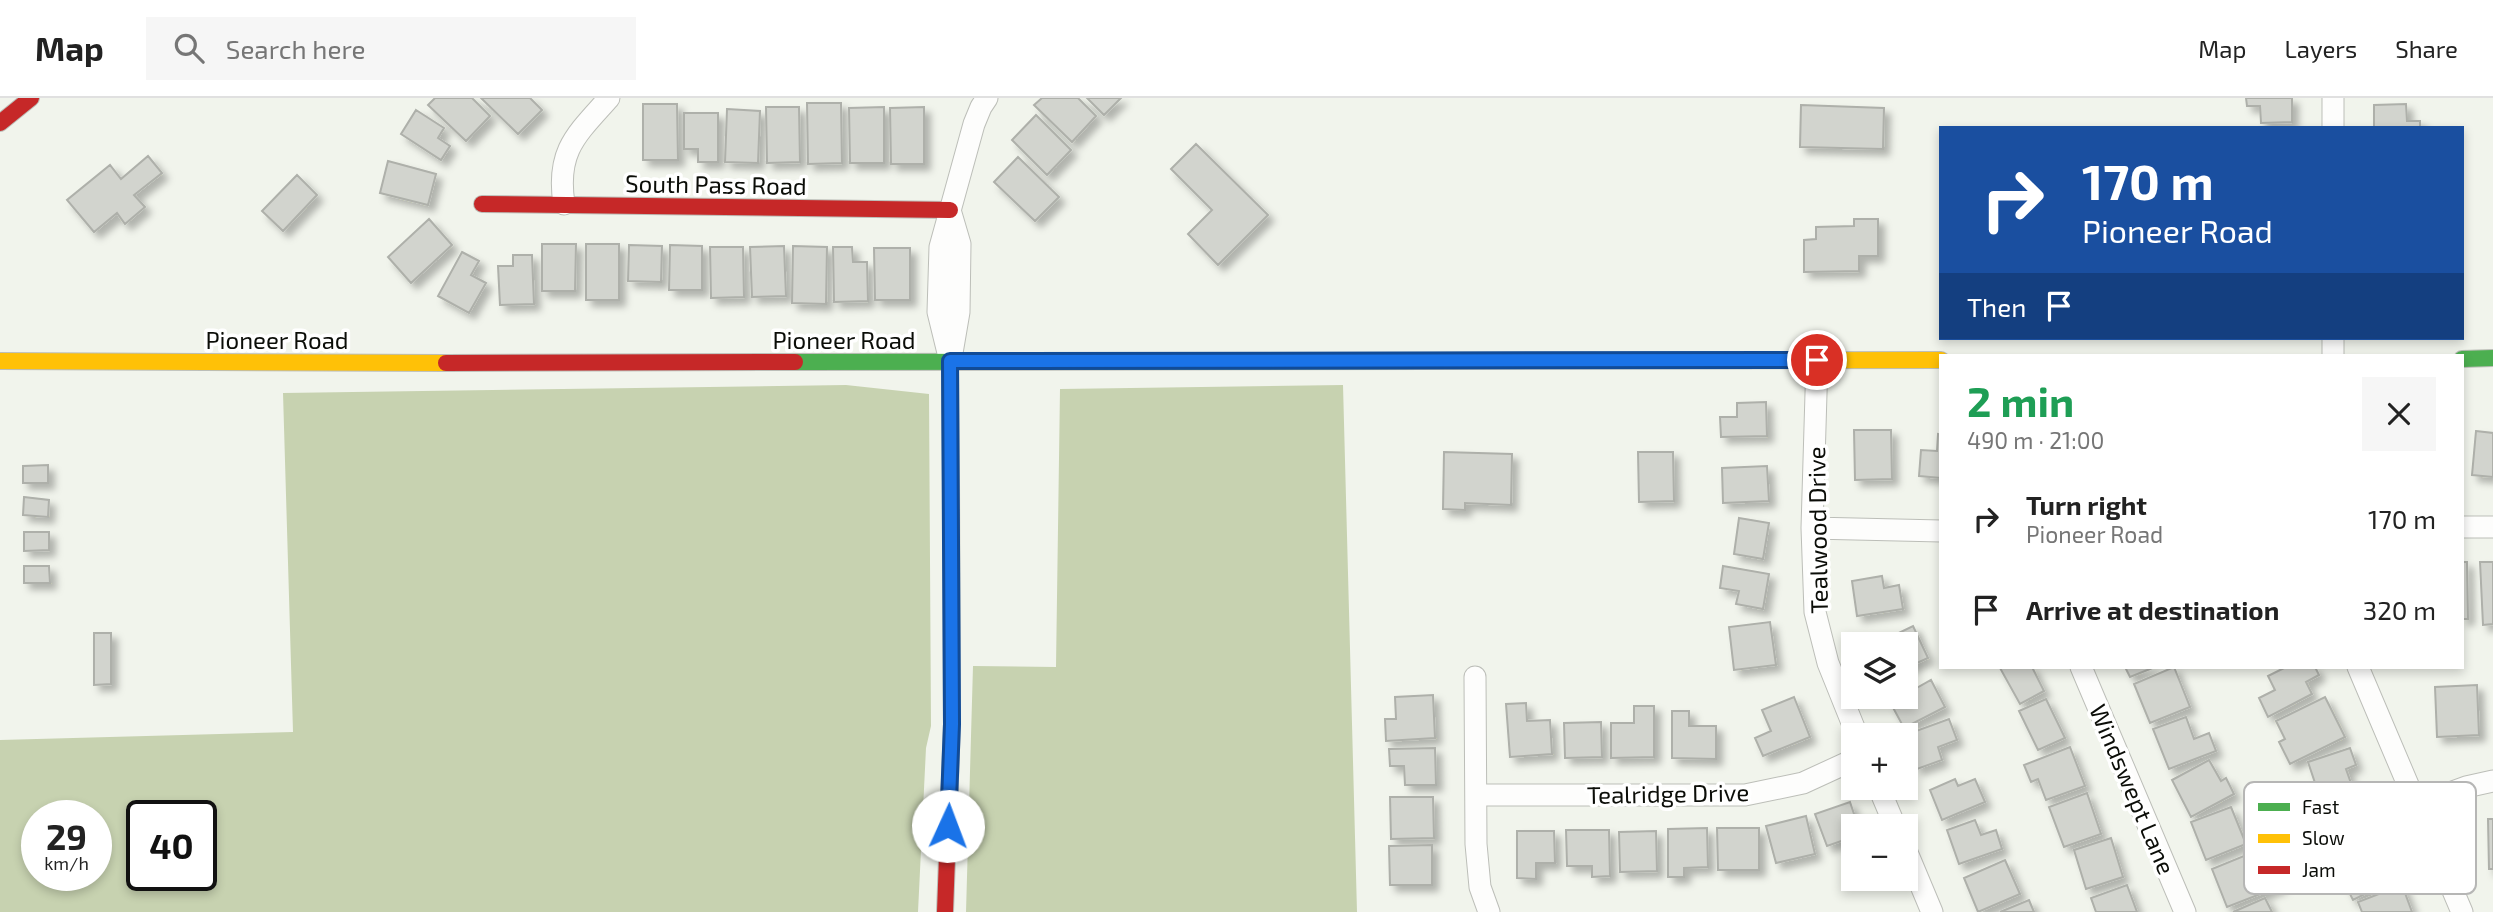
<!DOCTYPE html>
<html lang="en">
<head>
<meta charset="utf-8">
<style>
	body { margin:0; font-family:"Exo 2",sans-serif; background:#f6f6f6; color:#222; height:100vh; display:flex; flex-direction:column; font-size:26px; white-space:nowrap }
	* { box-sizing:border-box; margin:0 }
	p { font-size:23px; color:#767676 }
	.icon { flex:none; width:38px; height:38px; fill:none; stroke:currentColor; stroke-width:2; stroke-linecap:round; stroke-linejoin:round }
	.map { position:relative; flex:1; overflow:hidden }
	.drawer { position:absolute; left:1939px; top:256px; width:525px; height:315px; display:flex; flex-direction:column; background:#fff; border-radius:0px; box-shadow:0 4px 10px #0003 }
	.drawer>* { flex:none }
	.banner { position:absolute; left:1939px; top:28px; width:525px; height:214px; border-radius:0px; box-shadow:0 4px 10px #0003; background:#1a4fa0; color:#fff; overflow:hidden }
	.buttons { position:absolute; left:1841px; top:534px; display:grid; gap:14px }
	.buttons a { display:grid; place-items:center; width:77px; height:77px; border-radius:0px; background:#fff; box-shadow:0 4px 10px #0003; font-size:35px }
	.speed { position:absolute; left:21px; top:702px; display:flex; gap:14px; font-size:35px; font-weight:700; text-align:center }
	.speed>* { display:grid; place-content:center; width:91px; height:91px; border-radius:50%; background:#fff; box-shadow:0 4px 10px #0003; line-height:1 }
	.speed small { font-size:18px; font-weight:400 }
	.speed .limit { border:4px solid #111; border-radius:10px; background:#fff; color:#111 }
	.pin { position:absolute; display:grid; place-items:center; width:60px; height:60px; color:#fff; margin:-30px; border:4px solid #fff; border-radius:50%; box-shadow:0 2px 7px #0007 }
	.me { position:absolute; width:77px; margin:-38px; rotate:2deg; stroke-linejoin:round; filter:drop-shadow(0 0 5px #0008) }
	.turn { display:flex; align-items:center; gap:24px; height:147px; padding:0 28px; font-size:32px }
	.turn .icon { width:91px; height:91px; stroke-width:2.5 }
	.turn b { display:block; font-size:49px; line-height:60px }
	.then { display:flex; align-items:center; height:66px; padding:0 28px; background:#0003; gap:14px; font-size:26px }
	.round { display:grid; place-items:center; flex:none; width:74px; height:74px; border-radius:0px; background:#f6f6f6 }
	.summary { display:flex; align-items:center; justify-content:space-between; height:119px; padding:0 28px }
	h1 { font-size:42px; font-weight:700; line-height:52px; color:#1e9e55 }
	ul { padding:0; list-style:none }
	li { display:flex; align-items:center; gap:21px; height:91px; padding:0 28px }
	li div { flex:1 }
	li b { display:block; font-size:26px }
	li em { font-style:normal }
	header { display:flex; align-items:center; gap:42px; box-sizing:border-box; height:98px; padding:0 35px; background:#fff; border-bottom:2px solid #e0e0e0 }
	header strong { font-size:33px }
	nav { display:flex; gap:38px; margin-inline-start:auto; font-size:24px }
	.search { width:490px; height:63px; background:#f6f6f6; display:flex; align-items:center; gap:18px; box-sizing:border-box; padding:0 24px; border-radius:0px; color:#767676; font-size:26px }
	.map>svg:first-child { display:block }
	.forest { fill:#c7d2b0; fill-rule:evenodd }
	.building { fill:#d2d4ce; stroke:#aeb0aa; stroke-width:2; filter:url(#shadow) }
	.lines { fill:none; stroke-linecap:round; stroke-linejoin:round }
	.street-casing { stroke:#bcbeb8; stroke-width:23 }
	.fast-casing { stroke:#bcbeb8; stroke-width:18 }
	.slow-casing { stroke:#bcbeb8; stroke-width:18 }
	.jam-casing { stroke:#bcbeb8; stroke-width:18 }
	.street { stroke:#fdfdfc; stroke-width:21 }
	.fast { stroke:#4caf50; stroke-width:16 }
	.slow { stroke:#ffc107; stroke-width:16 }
	.jam { stroke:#c62828; stroke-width:16 }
	.route-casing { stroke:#114b97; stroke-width:18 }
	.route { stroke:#1a73e8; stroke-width:12 }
	.labels { text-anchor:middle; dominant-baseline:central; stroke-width:7; stroke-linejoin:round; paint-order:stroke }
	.street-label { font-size:24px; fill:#0b0d08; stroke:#fff }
	.key { fill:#fff; stroke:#b6b6b5; stroke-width:2 }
	.key-label { font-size:19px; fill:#0b0d08 }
</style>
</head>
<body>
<header>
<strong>Map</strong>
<div class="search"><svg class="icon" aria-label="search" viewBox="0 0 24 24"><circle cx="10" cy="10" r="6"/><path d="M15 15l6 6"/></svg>Search here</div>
<nav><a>Map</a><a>Layers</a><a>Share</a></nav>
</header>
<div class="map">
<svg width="2493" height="814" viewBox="0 0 2493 814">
	<defs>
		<filter id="shadow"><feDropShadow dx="6" dy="6" stdDeviation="3.5" flood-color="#0004"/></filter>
	</defs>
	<rect width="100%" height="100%" fill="#f1f4ec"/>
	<path class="forest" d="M846 287 929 296 931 628 926 650 918 814H0V642L293 634 283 295ZM37 718H96V777H37ZM142 718H201V777H142Z
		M1343 287 1357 814H966L973 568 1056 569 1060 291Z"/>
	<path class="building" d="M435 0H472L490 18 466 43 428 7Z
		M481 0H530L542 12 518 36Z
		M1042 0H1078L1096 18 1072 44 1034 7Z
		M1087 0H1121L1104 17Z
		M2246 0H2292V24L2261 25 2260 8H2247Z
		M807 5H841L842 65 808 66Z
		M643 6H677L678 62H643Z
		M2406 6 2407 23H2420V30H2374V7Z
		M1801 7 1884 10 1883 51 1800 49Z
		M766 9H799L800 64 767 65Z
		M884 9V65H850L849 10Z
		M924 9V66H891L890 10Z
		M727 11 760 13 758 65 725 64Z
		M416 12 444 30 438 40 450 48 441 62 401 36Z
		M684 15H718V64H698V51H684Z
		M1036 17 1071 52 1047 77 1012 42Z
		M1196 46 1268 117 1218 167 1188 136 1212 112 1171 71Z
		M148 58 162 75 134 97 145 109 125 126 117 115 94 134 67 102 110 67 121 81Z
		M1018 59 1059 99 1035 123 994 84Z
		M388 63 436 76 428 107 380 95Z
		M297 77 317 97 283 133 262 113Z
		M429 121 452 147 411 185 388 159Z
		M1854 121H1878V158H1859V173L1804 174V142L1816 141V129L1854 128Z
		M542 146H576L575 193H542Z
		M586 146H619V202H586Z
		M629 147 662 148 661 184 628 183Z
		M670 147 702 148V192H669Z
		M784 148 786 198 752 199 750 149Z
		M793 148 827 149 826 206 792 205Z
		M710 149H743L744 199 711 200Z
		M833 149H852L853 164H867L868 203 834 204Z
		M874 150H910V202H875Z
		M462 154 479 163 471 177 486 185 469 215 438 198Z
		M513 157H532L534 206 500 207 498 168H513Z
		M1766 304 1767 338 1721 339 1720 319H1737V305Z
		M1854 332H1891L1892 381 1855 382Z
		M2476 333 2493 335V379L2472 377Z
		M1938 336 1941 337V380L1919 378 1921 352 1937 353Z
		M1444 354 1512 356 1511 407 1465 405V412L1443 411Z
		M1638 354H1673L1674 403 1639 404Z
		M48 367V385H23V368Z
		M1767 368 1769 403 1723 405 1722 370Z
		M24 399 49 402 48 419 23 417Z
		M1739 420 1769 425 1763 461 1734 456Z
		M24 434H49V452L24 453Z
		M2462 464H2467L2468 521H2462Z
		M2480 464H2493V526L2483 527Z
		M24 468H49L50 485H24Z
		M1723 468 1769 476 1763 511 1736 506 1739 493 1720 490Z
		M1882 478 1884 490 1899 487 1903 511 1857 518 1852 483Z
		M1770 524 1776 567 1734 572 1729 529Z
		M1913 528 1928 560 1906 570V546H1876Z
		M94 535H111V586L94 587Z
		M2002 569H2032L2044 593 2020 606 2000 570Z
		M2125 569H2155L2130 579Z
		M2174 569 2190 609 2150 625 2134 586Z
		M2286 569H2315L2319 577 2306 584 2312 596 2268 619 2259 600 2275 592 2268 578Z
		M1931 582 1945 609 1904 630 1890 604 1906 598V596Z
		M2477 587 2479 637 2437 639 2435 589Z
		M1433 597 1435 640 1386 643 1385 621H1396L1395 599Z
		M1794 599 1810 639 1763 658 1755 640 1771 633 1762 612Z
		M2325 599 2345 639 2290 666 2279 644 2285 641 2276 623Z
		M2046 601 2065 640 2038 652 2019 613Z
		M1526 605 1527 623 1550 622 1552 656 1510 659 1506 606Z
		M1634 608H1654V659L1611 660V625H1634Z
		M1672 613H1689V628H1716V661L1672 660Z
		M2186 619 2194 641 2209 635 2216 653 2169 671 2153 631Z
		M1949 621 1957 642 1938 649 1942 662 1917 671 1905 637Z
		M1601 624 1602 659 1565 660 1564 625Z
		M2070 649 2085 688 2046 702 2038 681 2031 684 2024 667Z
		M1435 650 1436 687H1405L1404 668H1390L1389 651Z
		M2350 650 2356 667 2346 671 2353 691 2306 707 2301 690 2315 685 2308 664Z
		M2209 662 2221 683 2226 680 2234 696 2191 719 2172 682Z
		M1955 681 1958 688 1975 681 1985 704 1942 722 1930 692Z
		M2087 695 2101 736 2064 749 2049 709Z
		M1390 699H1433L1434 740 1391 741Z
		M1850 704 1858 728H1853V739L1827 748 1815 716Z
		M2231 709 2246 746 2206 762 2191 724Z
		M1806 718 1815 756 1776 765 1766 728Z
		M2488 721H2493V771H2489Z
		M1975 722 1981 737 1996 732 2002 751 1959 766 1947 732Z
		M1707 730 1708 769 1684 770V779H1668V731Z
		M1717 730H1759V772H1718Z
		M1566 732H1609L1610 778 1592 779V768H1567Z
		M1517 733H1554L1555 765H1536V781L1517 780Z
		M1656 733 1657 773 1620 774 1619 734Z
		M2383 738 2403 777 2353 802 2343 782 2339 784 2330 764Z
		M2111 740 2123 779 2086 791 2074 752Z
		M1432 747V787H1390L1389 748Z
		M2256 753 2266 778 2275 774 2281 788 2227 809 2212 771Z
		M2005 762 2020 796 1978 814 1964 780Z
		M2127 787 2137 814H2096L2091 800Z
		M2402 787 2412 814H2362L2358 804Z
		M2265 800 2272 814H2233Z
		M2029 802 2034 814H2000Z"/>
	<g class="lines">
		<defs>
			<path id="street" d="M2333 30V0
				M564 106C556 53 576 37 609 0
				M950 112 960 146 959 214 952 255
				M2333 257V240
				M1817 262 1812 430 1815 514 1828 565 1857 637
				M950 263 938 214 940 149 974 26 981 9 987 0
				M2462 429H2493
				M1812 430 1941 433
				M2081 569 2185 814
				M2358 569 2462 814
				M1475 579 1476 746 1480 789 1489 814
				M1879 690 1895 728
				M1477 697H1745L1803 685 1853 662
				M2417 707 2466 689 2493 683
				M1906 752 1932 814"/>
			<path id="fast" d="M2462 261 2493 260
				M795 264 1431 263"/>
			<path id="slow" d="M0 263 446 265
				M950 263 951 384
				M1431 263 1941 262"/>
			<path id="jam" d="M0 25 31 0
				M482 106 950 112
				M446 265 795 264
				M945 814 952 626 951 384"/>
		</defs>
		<use href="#street" class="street-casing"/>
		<use href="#fast" class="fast-casing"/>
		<use href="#slow" class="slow-casing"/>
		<use href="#jam" class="jam-casing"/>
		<use href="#street" class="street"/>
		<use href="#fast" class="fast"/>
		<use href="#slow" class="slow"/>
		<use href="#jam" class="jam"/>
	</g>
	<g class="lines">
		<defs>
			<path id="route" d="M948 728 952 626 950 263 1817 262"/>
		</defs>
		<use href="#route" class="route-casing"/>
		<use href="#route" class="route"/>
	</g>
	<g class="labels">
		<g class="street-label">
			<text transform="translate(716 86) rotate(1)">South Pass Road</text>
			<text x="277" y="241">Pioneer Road</text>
			<text x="844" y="241">Pioneer Road</text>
			<text transform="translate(1817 432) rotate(-91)">Tealwood Drive</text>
			<text transform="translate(2133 691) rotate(67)">Windswept Lane</text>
			<text transform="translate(1668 695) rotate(-1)">Tealridge Drive</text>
		</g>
	</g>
	<rect x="2244" y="684" width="232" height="112" rx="10" class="key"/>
	<rect x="2258" y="705" width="32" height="8" fill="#4caf50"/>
	<rect x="2258" y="736" width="32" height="9" fill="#ffc107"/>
	<rect x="2258" y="768" width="32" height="8" fill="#c62828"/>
	<g class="key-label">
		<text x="2302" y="716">Fast</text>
		<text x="2302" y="747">Slow</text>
		<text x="2302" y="779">Jam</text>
	</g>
</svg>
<div class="buttons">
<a><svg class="icon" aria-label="layers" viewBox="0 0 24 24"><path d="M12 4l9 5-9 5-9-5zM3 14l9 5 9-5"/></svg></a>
<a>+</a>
<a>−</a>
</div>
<div class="speed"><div>29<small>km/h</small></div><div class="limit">40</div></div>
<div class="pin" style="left:1817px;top:262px;background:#d93025"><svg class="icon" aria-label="arrive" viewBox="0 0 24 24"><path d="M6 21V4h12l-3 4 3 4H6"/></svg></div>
<svg class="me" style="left:948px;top:728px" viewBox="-20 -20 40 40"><circle r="19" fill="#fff"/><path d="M0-13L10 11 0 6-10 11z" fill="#1a73e8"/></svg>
<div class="banner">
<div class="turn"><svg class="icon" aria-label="right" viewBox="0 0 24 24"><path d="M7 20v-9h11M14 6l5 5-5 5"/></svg><div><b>170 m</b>Pioneer Road</div></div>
<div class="then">Then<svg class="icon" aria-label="arrive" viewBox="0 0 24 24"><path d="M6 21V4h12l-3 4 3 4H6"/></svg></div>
</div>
<section class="drawer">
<div class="summary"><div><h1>2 min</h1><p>490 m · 21:00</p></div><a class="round"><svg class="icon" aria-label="close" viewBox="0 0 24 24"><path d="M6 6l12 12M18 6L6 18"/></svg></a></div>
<ul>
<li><svg class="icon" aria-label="right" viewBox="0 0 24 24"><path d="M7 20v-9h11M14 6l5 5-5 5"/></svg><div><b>Turn right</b><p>Pioneer Road</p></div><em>170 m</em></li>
<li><svg class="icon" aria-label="arrive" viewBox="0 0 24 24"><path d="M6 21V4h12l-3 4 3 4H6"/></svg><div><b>Arrive at destination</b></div><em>320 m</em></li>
</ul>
</section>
</div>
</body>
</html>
